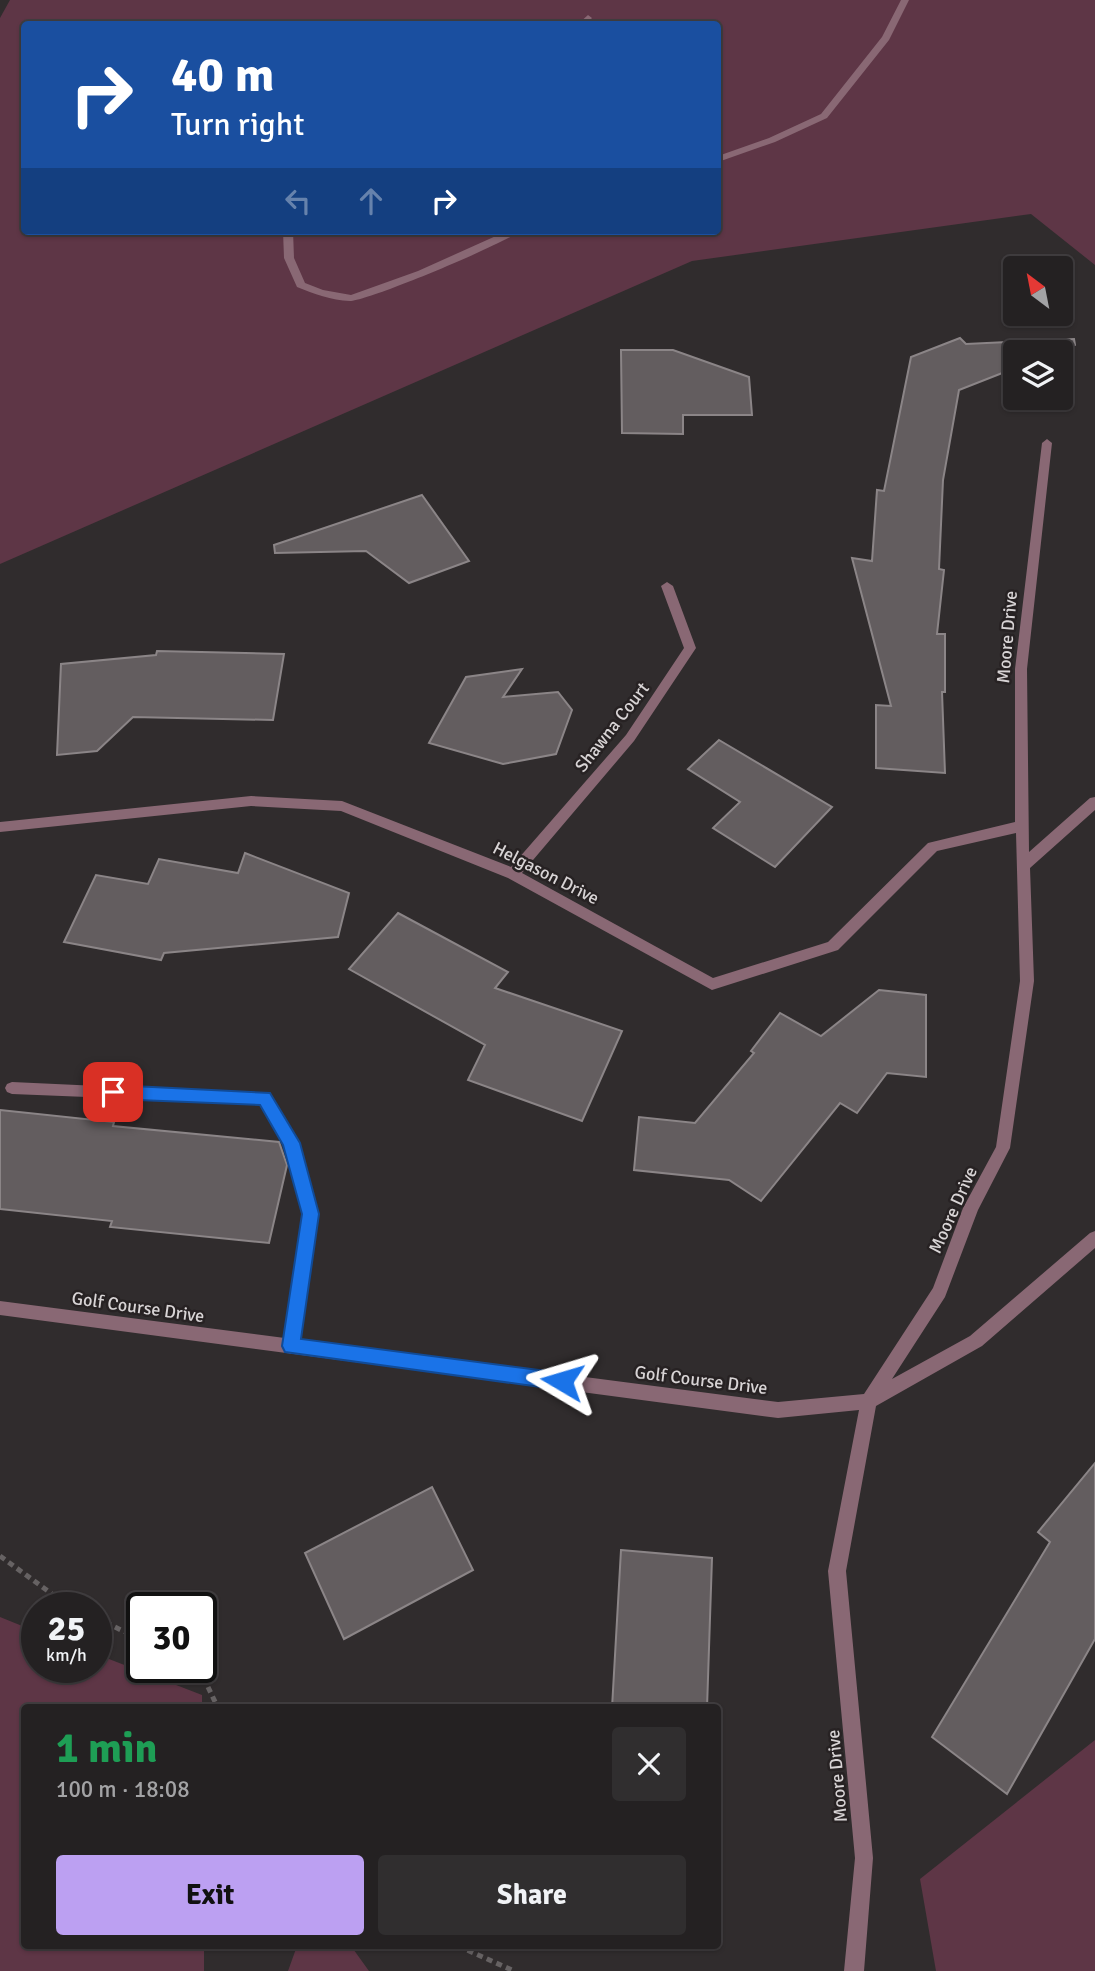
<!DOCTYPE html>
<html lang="en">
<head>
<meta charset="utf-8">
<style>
	body { margin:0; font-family:Signika,sans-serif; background:#302e2f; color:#f1f3f6; height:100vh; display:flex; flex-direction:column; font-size:26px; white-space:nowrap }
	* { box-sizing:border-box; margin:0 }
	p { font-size:23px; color:#a3a3a5 }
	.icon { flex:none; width:38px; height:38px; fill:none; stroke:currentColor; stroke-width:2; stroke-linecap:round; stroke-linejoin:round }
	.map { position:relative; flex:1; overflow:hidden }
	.drawer { position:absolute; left:21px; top:1704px; width:700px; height:245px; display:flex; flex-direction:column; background:#242122; border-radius:7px; box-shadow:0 2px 5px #0004,0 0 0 2px #413e40 }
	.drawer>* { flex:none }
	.hud { position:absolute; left:21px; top:21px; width:700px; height:214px; border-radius:7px; box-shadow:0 2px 5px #0004,0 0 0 2px #413e40; background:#1a4fa0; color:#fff; overflow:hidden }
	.needle { width:46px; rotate:328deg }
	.tools { position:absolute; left:1003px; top:256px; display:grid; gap:14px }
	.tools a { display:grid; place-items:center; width:70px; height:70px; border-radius:7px; background:#242122; box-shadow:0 2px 5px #0004,0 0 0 2px #413e40; font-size:35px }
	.speed { position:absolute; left:21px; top:1592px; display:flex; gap:14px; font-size:35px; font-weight:700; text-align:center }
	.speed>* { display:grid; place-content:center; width:91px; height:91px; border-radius:50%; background:#242122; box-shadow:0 2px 5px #0004,0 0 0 2px #413e40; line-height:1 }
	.speed small { font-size:18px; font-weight:400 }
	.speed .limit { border:4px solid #111; border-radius:10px; background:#fff; color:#111 }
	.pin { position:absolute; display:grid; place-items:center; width:60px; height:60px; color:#fff; margin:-30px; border-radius:14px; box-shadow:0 4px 10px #0006 }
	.me { position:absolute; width:77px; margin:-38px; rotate:277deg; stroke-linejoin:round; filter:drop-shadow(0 0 5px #0008) }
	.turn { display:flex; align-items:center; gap:24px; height:147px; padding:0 35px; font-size:32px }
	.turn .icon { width:91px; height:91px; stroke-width:2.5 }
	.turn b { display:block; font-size:49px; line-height:60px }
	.lanes { display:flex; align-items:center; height:66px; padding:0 35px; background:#0003; justify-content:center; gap:35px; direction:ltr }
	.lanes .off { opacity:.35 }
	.round { display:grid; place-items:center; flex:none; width:74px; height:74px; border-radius:7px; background:#302e2f }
	.head { display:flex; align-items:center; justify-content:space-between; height:119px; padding:0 35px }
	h1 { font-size:42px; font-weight:700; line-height:52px; color:#1e9e55 }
	.button { display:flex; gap:14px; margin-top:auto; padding:14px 35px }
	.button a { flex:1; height:80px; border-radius:7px; background:#bca0f2; color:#111; font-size:28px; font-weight:700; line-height:80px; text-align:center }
	.button a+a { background:#302e2f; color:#f1f3f6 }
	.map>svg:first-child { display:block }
	.green { fill:#5e3646; fill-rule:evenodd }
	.building { fill:#635d5f; stroke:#8b8587; stroke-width:2 }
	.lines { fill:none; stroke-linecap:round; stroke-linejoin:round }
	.path { stroke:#666263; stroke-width:5; stroke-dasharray:6 4.5; stroke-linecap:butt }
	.lane { fill:#896874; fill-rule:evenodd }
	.street { fill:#896874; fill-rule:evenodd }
	.route { fill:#1a73e8; stroke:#114b97; stroke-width:2 }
	.labels { text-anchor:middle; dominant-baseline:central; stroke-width:5; stroke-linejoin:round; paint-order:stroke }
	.street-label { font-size:18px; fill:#d8d4d5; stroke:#272223 }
</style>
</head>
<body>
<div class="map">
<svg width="1095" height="1971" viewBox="0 0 1095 1971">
	<rect width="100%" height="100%" fill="#302c2d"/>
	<path class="green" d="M10 0H1095V265L1031 214 692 261 0 564V18ZM24 24H718V231H24Z
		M0 1617 37 1632V1668H96V1654L202 1695V1708H24V1946H204V1971H0Z
		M1095 1740V1971H936L920 1879Z
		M297 1946H351L369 1971H288Z"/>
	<path class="building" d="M960 338 966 344 1074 339 1075 345 1058 352H1015V368L959 390 943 480 939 569 944 570 937 634H945V692H942L945 773 876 768V705L891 706 852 558 872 561 877 490 884 491 911 357Z
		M621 350H673L749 377 752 415H683V434L622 433Z
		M422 495 469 561 409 583 366 551 275 553 274 545Z
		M157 651 284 654 273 720 133 717 97 751 57 755 61 664 156 655Z
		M522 669 503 697 558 692 572 710 556 754 503 764 429 743 466 677Z
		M719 740 832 807 775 867 713 828 740 802 688 769Z
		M245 853 349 893 338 937 164 953 161 960 64 942 96 875 148 884 159 859 238 873Z
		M398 913 508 972 495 988 622 1031 582 1121 468 1080 485 1045 349 969Z
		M879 990 926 995V1077L887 1073 857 1113 840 1103 761 1201 729 1180 634 1170 639 1117 695 1123 754 1053 751 1051 780 1013 821 1036Z
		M0 1110 114 1122 113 1126 279 1142 287 1165 269 1243 110 1227 112 1221 0 1209Z
		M1095 1463V1639L1007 1794 932 1737 1050 1542 1038 1532Z
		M432 1487 473 1570 344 1639 305 1553Z
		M621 1550 712 1558 707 1708H612Z"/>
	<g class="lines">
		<path class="path" d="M0 1556 63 1602 77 1608
			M96 1618 142 1640
			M199 1668 218 1708
			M458 1946 514 1971"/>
		<path class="lane" d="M901 0H909L889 40 827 118 775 142 718 162V156L769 138 821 114 882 37Z
			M588 15 592 18 586 24H578Z
			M283 231H293L294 258 305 283 323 290 351 295 418 271 507 231H520C504 244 368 301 350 301 331 300 314 294 297 287L284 258Z
			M12 1082 270 1094 298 1143 318 1214 297 1351 291 1354 285 1351 283 1346 302 1214 284 1145 261 1104 12 1094 7 1092 5 1088 7 1084Z"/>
		<path class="street" d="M1047 439 1052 443 1027 669 1029 852 1090 798 1095 797V810L1030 868 1034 981 1010 1148 978 1210 945 1297 892 1379 970 1336 1090 1233 1095 1231V1248L982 1346 876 1406 846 1571 873 1858 864 1971H844L855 1858 828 1571 859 1410 778 1418 0 1315V1301L778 1402 864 1394 933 1288 963 1208 996 1147 1020 981 1016 833 937 851 838 950 712 990 508 878 341 811 251 806 0 832V822L251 796 342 801 511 867 626 735 684 648 661 586 667 582 673 586 696 648 634 741 522 873 713 978 828 942 928 843 1015 822V669L1042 443Z"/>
	</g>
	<path class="route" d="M113 1085 270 1093 300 1143 319 1214 301 1339 562 1373 568 1375 571 1381 568 1388 562 1390 285 1352 282 1346 302 1214 283 1145 260 1105 113 1099 107 1097 105 1092 107 1087Z"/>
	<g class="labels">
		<g class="street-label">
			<text transform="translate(1007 637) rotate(-85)">Moore Drive</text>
			<text transform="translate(612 727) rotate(-52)">Shawna Court</text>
			<text transform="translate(546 873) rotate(27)">Helgason Drive</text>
			<text transform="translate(953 1210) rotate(-66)">Moore Drive</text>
			<text transform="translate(138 1307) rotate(8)">Golf Course Drive</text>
			<text transform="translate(701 1380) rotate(7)">Golf Course Drive</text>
			<text transform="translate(837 1776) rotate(-95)">Moore Drive</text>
		</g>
	</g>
</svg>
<div class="tools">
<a><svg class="needle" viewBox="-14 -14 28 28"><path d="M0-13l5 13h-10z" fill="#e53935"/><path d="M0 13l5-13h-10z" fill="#a3a3a5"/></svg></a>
<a><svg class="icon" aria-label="layers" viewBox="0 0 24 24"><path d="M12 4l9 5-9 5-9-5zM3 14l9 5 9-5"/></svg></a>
</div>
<div class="speed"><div>25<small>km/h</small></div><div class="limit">30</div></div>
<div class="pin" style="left:113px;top:1092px;background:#d93025"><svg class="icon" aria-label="arrive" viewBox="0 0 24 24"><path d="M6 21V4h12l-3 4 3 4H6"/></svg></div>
<svg class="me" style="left:562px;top:1381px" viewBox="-20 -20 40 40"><path d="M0-17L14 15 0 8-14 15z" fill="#1a73e8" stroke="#fff" stroke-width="4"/></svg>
<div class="hud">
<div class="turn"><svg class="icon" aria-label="right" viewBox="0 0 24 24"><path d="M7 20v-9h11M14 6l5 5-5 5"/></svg><div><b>40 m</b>Turn right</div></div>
<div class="lanes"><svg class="icon off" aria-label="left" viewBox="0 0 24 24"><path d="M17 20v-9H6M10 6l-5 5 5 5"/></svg><svg class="icon off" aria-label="ahead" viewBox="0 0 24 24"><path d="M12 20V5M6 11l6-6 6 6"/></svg><svg class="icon" aria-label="right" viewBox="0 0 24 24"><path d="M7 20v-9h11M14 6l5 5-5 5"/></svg></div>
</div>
<section class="drawer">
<div class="head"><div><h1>1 min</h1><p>100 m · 18:08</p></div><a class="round"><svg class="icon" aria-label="close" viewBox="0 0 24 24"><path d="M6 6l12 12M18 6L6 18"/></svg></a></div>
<div class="button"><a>Exit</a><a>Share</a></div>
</section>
</div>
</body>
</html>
